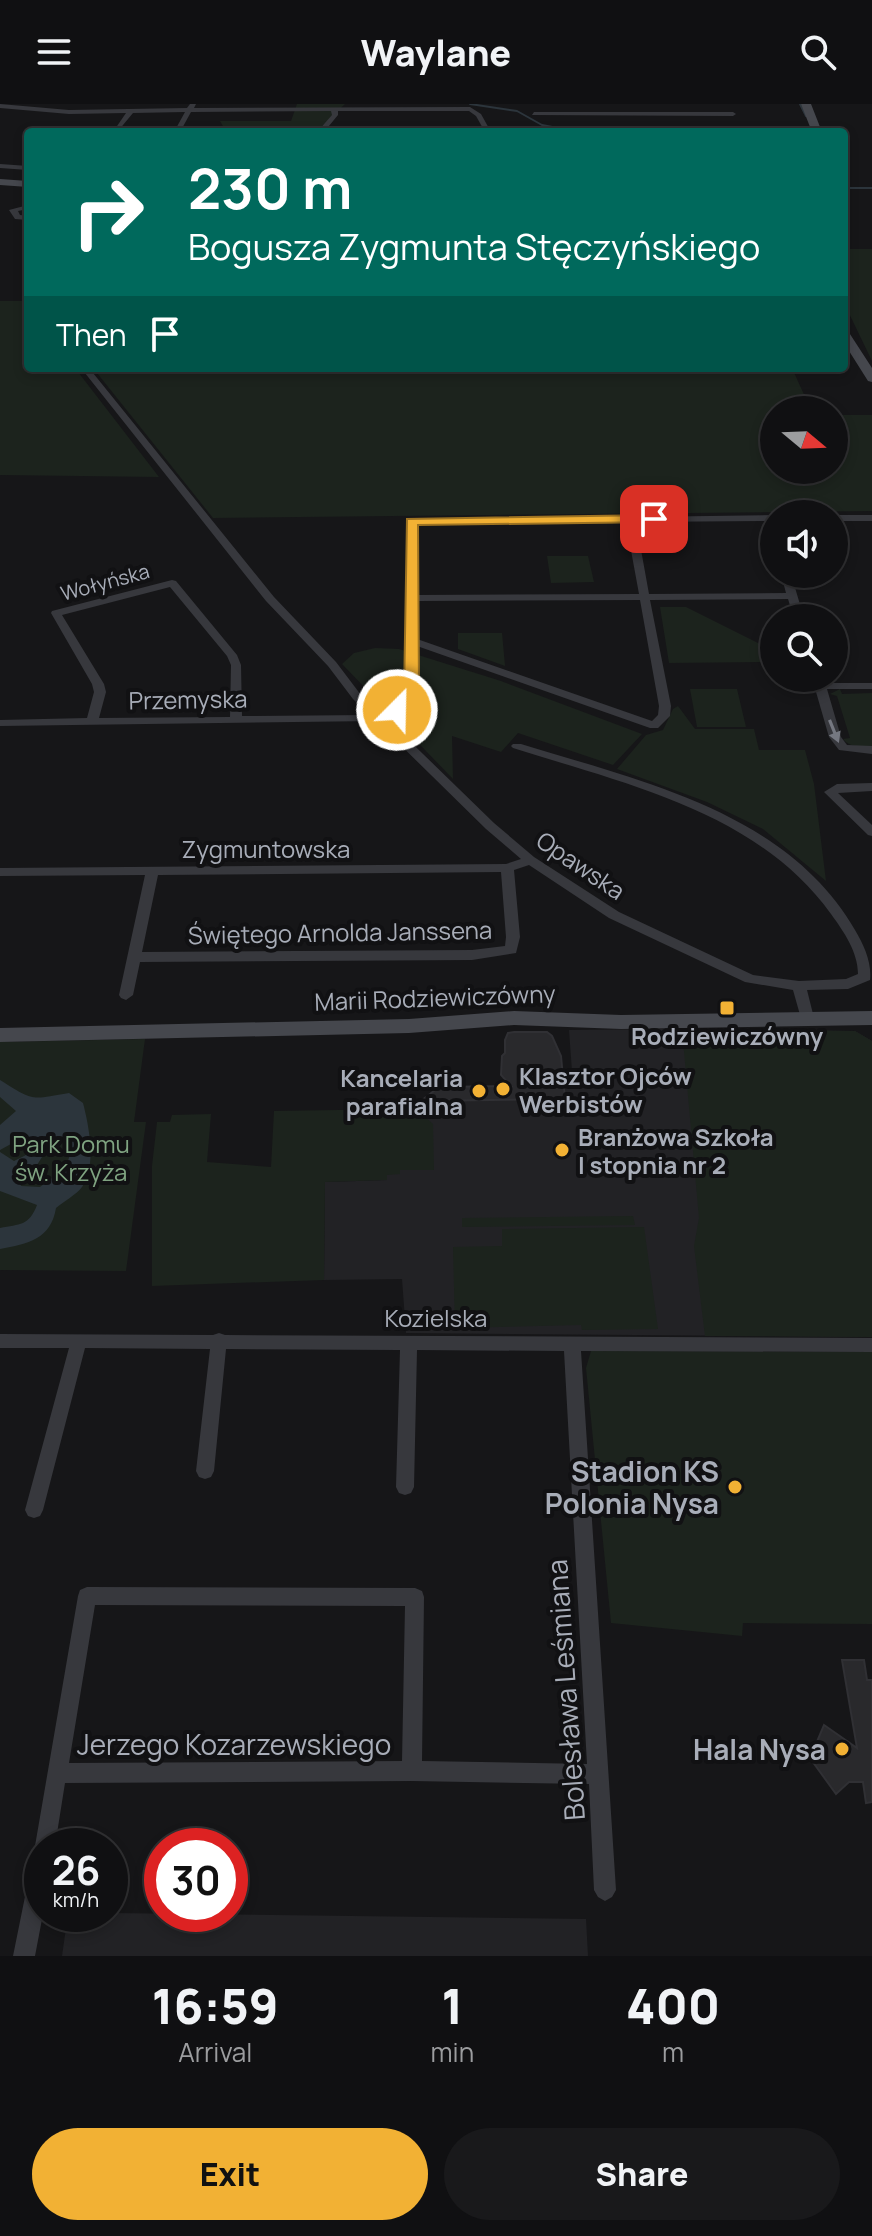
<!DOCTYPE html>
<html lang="en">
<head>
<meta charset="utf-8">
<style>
	body { margin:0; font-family:Manrope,sans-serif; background:#19191b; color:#f1f3f6; height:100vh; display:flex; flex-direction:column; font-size:30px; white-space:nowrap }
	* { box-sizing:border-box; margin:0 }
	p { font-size:26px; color:#9c9d9f }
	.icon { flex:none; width:44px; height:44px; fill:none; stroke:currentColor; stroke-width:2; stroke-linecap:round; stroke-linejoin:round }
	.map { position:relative; height:1852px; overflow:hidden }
	.side { display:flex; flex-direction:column; background:#101012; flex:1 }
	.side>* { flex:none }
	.top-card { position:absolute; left:24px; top:24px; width:824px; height:244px; border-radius:8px; box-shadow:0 4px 12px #0003,0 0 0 2px #303032; background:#00695c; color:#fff; overflow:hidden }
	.needle { width:52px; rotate:109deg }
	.tools { position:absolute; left:760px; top:292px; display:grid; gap:16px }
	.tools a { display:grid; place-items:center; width:88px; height:88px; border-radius:50%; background:#101012; box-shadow:0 4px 12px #0003,0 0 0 2px #303032; font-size:40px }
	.speed { position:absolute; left:24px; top:1724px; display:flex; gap:16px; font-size:40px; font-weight:700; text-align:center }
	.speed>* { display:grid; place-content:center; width:104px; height:104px; border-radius:50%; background:#101012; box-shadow:0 4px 12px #0003,0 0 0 2px #303032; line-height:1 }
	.speed small { font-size:20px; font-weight:400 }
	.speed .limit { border:12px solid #d22; background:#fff; color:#111 }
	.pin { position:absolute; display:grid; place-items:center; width:68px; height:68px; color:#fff; margin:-34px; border-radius:16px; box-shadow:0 4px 12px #0006 }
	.me { position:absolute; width:88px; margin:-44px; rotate:23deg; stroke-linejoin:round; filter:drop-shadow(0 0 6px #0008) }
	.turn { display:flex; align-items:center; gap:28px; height:168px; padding:0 32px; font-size:36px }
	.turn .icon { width:104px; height:104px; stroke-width:2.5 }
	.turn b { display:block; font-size:56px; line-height:68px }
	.then { display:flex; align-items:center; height:76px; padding:0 32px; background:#0003; gap:16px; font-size:30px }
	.eta { display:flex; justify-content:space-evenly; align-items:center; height:136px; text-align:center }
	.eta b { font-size:48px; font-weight:800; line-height:56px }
	.primary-button { display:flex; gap:16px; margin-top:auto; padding:16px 32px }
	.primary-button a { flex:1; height:92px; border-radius:48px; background:#f2b134; color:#111; font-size:32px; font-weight:800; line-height:92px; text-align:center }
	.primary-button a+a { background:#19191b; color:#f1f3f6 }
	header { display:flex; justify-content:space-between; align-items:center; height:104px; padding:0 32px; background:#101012; font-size:36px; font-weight:800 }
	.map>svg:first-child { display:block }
	.built { fill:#222225 }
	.green { fill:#1c231d }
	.water { fill:#2c353c; fill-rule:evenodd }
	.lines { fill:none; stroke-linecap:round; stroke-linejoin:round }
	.stream { stroke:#2c353c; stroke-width:2 }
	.building { fill:#29292c; stroke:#303034; stroke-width:2 }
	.street { fill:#37383d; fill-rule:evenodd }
	.secondary { fill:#45474d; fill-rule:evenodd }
	.oneway { fill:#757881 }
	.route { fill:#f2b134; stroke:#9d7322; stroke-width:2 }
	.poi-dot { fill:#f2b134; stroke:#111113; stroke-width:3 }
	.labels { text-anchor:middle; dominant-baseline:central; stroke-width:8; stroke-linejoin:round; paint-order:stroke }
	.far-street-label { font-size:20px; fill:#a8adb8; stroke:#111113 }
	.street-label { font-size:24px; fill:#a8adb8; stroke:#111113 }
	.poi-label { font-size:24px; font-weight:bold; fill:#a8adb8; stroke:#111113; text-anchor:start }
	.park-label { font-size:24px; fill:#7fa381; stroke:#111113 }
	.near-poi-label { font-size:28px; font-weight:bold; fill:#a8adb8; stroke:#111113; text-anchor:end }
	.near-street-label { font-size:28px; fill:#a8adb8; stroke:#111113 }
</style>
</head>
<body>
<header><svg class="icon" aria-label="menu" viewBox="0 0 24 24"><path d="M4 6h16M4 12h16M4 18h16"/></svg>Waylane<svg class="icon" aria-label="search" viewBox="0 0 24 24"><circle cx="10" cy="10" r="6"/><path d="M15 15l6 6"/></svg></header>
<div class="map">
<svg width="872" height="1852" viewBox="0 0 872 1852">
	<rect width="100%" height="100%" fill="#161618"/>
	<path class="built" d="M669 925 855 927 872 937V1233L406 1229 402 1175 324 1176 325 1078 386 1076 387 1070H400L398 997 565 995 564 981H573L569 926Z
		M110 1809 586 1815 588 1852H62L68 1810Z"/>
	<path class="green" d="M297 0H345L322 22 224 24 220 17H291Z
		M844 145H872V257L844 199Z
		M0 197H23L28 203V264H75L159 373 0 371Z
		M93 264H792L811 306H774V366H834V311H872V407L213 414Z
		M547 452H588L594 478 551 479Z
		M660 503H686L774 547V558L669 559Z
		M458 529H502L505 562 458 545Z
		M375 544 399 545 501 577 642 630 613 661 518 629 501 648 452 632 453 675 342 560 354 549Z
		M690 585H737L746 623H697Z
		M840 585 842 590 872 589V642C861 642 850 644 843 635L850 634 837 592 830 590Z
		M678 602 695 625H754L759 646H805L814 680 826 777 763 725 707 698 617 665 646 631 663 626 673 605Z
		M682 925 855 927 872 937V1233L705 1232 694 1142 699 1114Z
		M145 935 134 1018H146L126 1167 0 1166V938Z
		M401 1005 421 1009 433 1020 434 1066H400V1070L387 1071V1076L325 1078 324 1176 152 1182V1062L157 1018H170L172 1011 211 1010 207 1058 271 1063 274 1007Z
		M633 1112 635 1121 462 1123V1114Z
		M644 1123 658 1225 582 1226 581 1221 455 1224 453 1143 502 1142V1125Z
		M591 1247 872 1248V1520L743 1519 742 1532 611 1519 586 1264Z"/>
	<path class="water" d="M0 976C34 997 29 996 69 989L83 999C89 1022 97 1063 82 1083 76 1091 64 1097 56 1104 51 1135 28 1140 0 1145V1124C20 1120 29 1122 37 1101L0 1087V1048L14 1057 26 1051 30 1042 26 1036 20 1035 0 1046V1021L16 1007 0 993ZM70 1033C73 1063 62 1066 40 1083L21 1082 17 1068 37 1061 54 1034Z"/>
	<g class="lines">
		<path class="stream" d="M470 0 517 7 542 21 578 28
			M800 0 806 12
			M844 84H872"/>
	</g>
	<path class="building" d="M514 928H547L552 932 561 952 565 995 421 997 439 983 511 982 501 971 502 952 505 949V936L508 929Z
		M842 1556H864L867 1576H872V1698L866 1699 863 1678H849L836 1690 810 1654 824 1621 857 1644Z"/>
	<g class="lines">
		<path class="street" d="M0 0 69 6 187 4 190 0H196L194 4 470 3 481 10 491 28H485L476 12 469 7H338V11L324 28H317L332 11 331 7 191 8 180 28H174L185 8 133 9 118 27 115 25 126 9 69 10 0 4Z
			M534 8H733L736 10 733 12 532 11Z
			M817 25 820 28H582L585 26Z
			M0 60 28 62V66L0 64Z
			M28 101V105L18 107 20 111 28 112V116L15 115 9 106Z
			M25 184H28V194L24 192Z
			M81 264H89L274 493 336 558 361 591 380 609 400 600 406 591 408 416 774 411V417L636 418 649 490 786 489 781 470H791L804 514H794L788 495 650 496 671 602 670 612 658 624H650L417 542C418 584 428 595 386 614L494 719 534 753 619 808 753 871 799 877 846 875 858 870C858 848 844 828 831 810 758 708 626 680 513 644L511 642 513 640H521C641 677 787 708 855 826 864 841 872 859 870 876L848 885 807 886 814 914 812 918H802L793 886 745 878 609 814 529 761 514 766 520 833 516 849 472 856 140 858 133 891 126 896 121 894 119 891 145 771 0 772V764L506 760 521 755 486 725 376 617 0 622V616L87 614 94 588 92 580 51 509 52 507 172 476 176 477 237 551 241 561 242 612 369 611 353 595 328 562 266 497ZM626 419 639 490 417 491 416 421ZM170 483 227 552 231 561 230 613 99 614 106 588 104 580 62 511ZM640 496 659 602 658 611 652 617 417 535V497ZM501 768 506 833 505 842 472 846 142 848 158 771Z
			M834 411H872V417H834Z
			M812 574H824L825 579H872V585H827L841 633 847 641 872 642V650L839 646 829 633Z
			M872 679V687L838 689 872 721V732L868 731 824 688 837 680Z
			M219 1229 225 1231 872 1234V1248L581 1247 616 1786 612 1793 605 1797 598 1793 594 1786 589 1680 412 1677 65 1679 55 1742H42L43 1810 35 1852H13L32 1758 35 1751 38 1749 35 1742 78 1492 80 1486 87 1483 415 1484 422 1487 424 1493 422 1657 587 1660 564 1247 417 1246 414 1383 411 1389 405 1391 399 1389 396 1383 400 1246 226 1245 214 1367 211 1373 205 1375 199 1373 196 1367 210 1245 85 1244 43 1406 40 1412 34 1414 28 1412 25 1406 69 1244H0V1230L213 1231ZM95 1501 405 1502 402 1657 69 1659Z"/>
		<path class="secondary" d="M801 0H811L822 28H812Z
			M0 75 28 77V83L0 81Z
			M844 226 848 227 872 264V278L868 277 844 239Z
			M514 907 621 911 872 907V921L621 925 514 921 409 929 0 938V924L409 915Z"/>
	</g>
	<defs><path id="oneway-solid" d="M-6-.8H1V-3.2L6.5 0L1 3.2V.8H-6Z" transform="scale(2)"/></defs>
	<use class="oneway" href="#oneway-solid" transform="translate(834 627) rotate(68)"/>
	<path class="route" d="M654 411 661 415 659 418 418 421 419 591C412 601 406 613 392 610L389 606 404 591 407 415Z"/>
	<g class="poi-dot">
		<rect x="719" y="896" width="16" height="16" rx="4"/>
		<circle cx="503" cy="985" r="8"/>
		<circle cx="479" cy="987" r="8"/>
		<circle cx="562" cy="1046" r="8"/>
		<circle cx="735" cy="1383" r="8"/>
		<circle cx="842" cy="1645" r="8"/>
	</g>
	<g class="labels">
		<g class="far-street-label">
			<text transform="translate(105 478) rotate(-15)">Wołyńska</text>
		</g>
		<g class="street-label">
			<text transform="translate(188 595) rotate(-1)">Przemyska</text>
			<text x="266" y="744">Zygmuntowska</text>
			<text transform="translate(581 761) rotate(34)">Opawska</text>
			<text transform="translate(340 828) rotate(-1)">Świętego Arnolda Janssena</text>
			<text transform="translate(435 893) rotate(-2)">Marii Rodziewiczówny</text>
			<text x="436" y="1213">Kozielska</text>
		</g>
		<g class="poi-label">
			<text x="727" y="931" text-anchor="middle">Rodziewiczówny</text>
			<text x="519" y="971">Klasztor Ojców<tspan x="519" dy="28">Werbistów</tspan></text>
			<text x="463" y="973" text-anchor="end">Kancelaria<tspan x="463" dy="28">parafialna</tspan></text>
			<text x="578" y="1032">Branżowa Szkoła<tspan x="578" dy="28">I stopnia nr 2</tspan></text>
		</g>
		<g class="park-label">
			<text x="71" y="1039">Park Domu<tspan x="71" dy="28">św. Krzyża</tspan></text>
		</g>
		<g class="near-poi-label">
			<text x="719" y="1367">Stadion KS<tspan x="719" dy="32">Polonia Nysa</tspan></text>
			<text x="826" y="1645">Hala Nysa</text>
		</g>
		<g class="near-street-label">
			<text transform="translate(565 1586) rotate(-94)">Bolesława Leśmiana</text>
			<text x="234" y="1640">Jerzego Kozarzewskiego</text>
		</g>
	</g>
</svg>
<div class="tools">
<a><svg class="needle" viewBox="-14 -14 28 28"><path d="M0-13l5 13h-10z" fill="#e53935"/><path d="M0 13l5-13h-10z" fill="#9c9d9f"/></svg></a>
<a><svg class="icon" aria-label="sound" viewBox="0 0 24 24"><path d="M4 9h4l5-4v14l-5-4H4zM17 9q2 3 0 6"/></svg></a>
<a><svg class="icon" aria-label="search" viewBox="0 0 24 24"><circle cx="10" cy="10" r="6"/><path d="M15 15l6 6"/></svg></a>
</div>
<div class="speed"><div>26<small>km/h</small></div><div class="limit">30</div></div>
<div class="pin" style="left:654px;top:415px;background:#d93025"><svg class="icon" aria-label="arrive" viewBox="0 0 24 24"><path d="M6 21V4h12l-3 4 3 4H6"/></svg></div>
<svg class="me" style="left:397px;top:606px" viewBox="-20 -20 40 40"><circle r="17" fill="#f2b134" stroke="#fff" stroke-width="3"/><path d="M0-11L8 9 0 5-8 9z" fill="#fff"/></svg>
<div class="top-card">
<div class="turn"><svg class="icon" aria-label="right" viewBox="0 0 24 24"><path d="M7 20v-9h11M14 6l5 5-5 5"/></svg><div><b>230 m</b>Bogusza Zygmunta Stęczyńskiego</div></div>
<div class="then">Then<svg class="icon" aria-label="arrive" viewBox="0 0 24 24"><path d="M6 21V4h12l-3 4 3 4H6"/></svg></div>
</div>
</div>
<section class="side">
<div class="eta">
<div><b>16:59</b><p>Arrival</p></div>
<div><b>1</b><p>min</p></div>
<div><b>400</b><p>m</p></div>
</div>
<div class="primary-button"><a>Exit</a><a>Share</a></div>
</section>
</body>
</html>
